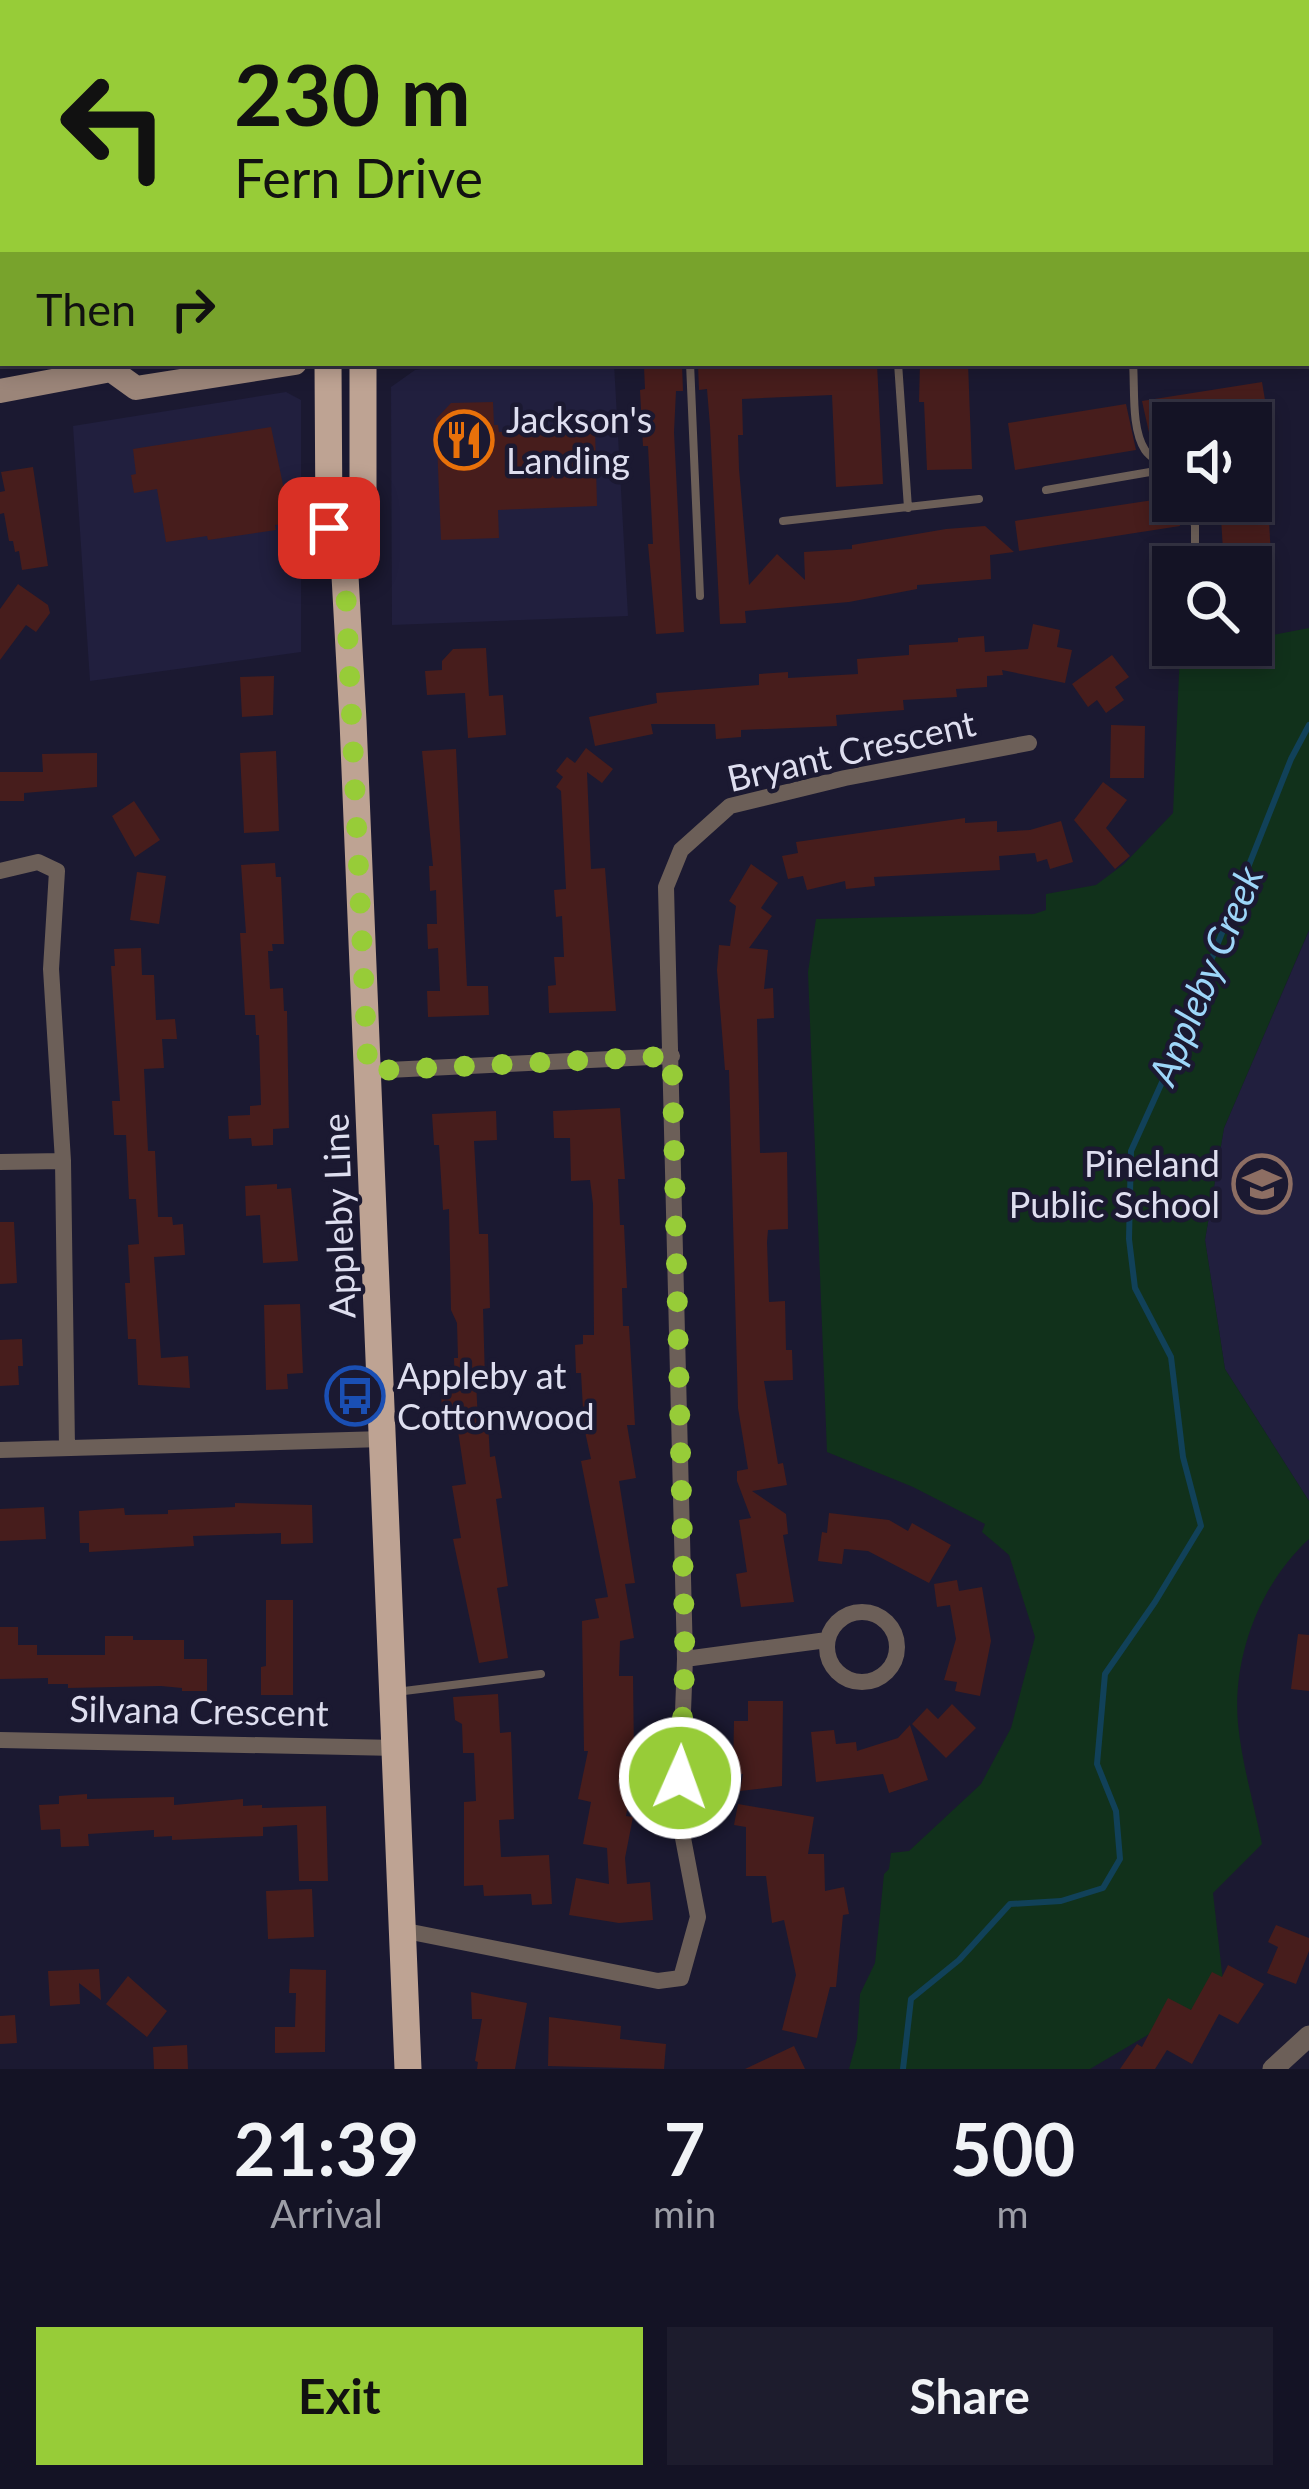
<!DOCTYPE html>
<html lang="en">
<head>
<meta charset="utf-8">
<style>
	body { margin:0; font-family:Lato,sans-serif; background:#1d1c2d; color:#f1f3f6; height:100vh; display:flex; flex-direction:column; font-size:45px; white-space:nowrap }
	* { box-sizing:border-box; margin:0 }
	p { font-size:39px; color:#9d9ea7 }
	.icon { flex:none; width:66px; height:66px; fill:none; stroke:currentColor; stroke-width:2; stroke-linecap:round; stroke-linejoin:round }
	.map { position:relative; height:2069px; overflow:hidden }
	.panel { display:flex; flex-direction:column; background:#141325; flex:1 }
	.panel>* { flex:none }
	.guide { position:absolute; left:0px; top:0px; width:1311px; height:366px; box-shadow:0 6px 18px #0003,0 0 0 3px #333242; background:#97cc38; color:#111; overflow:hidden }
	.buttons { position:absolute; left:1152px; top:402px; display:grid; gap:24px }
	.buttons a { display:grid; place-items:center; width:120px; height:120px; border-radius:0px; background:#141325; box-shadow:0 6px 18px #0003,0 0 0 3px #333242; font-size:60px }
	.pin { position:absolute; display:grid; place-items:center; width:102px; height:102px; color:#fff; margin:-51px; border-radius:24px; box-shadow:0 6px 18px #0006 }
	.me { position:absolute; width:132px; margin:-66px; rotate:2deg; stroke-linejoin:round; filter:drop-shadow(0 0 9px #0008) }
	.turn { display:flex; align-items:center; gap:42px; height:252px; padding:0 36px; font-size:54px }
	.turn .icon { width:156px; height:156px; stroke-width:2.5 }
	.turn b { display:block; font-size:84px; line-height:102px }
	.then { display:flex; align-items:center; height:114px; padding:0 36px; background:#0003; gap:24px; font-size:45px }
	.eta { display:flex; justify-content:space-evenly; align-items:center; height:204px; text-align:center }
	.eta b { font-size:72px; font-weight:700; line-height:84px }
	.button { display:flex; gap:24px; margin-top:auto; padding:24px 36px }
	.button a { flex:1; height:138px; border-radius:0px; background:#97cc38; color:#111; font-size:48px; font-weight:700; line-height:138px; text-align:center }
	.button a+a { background:#1d1c2d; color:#f1f3f6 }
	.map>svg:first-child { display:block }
	.built { fill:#211f3e }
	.green { fill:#11311b }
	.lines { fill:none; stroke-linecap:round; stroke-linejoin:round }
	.stream { stroke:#114159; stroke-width:6 }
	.building { fill:#471d1c }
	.service { stroke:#6c5f58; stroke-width:8 }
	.minor { stroke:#6c5f58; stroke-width:16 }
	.tertiary { stroke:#6c5f58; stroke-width:21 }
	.secondary { stroke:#9b8579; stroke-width:24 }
	.primary { stroke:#bea393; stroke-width:27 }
	.route { stroke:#97cc38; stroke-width:21; stroke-dasharray:0 37.8 }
	.labels { text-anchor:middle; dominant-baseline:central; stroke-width:9; stroke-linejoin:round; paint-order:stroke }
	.poi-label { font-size:36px; fill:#dedeef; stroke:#1b1931; text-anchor:start }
	.street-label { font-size:36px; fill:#dedeef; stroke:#1b1931 }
	.water-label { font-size:39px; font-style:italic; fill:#9dd6f9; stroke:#1b1931 }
</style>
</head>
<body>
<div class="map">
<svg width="1309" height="2069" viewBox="0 0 1309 2069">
	<rect width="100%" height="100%" fill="#1b1931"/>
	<path class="built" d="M388 0H1219V3H389Z
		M461 363H614L628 616 392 625 391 387 415 370Z
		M286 392 301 400V652L90 681 73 426Z
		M1309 931V1501L1225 1369 1205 1240 1224 1128Z"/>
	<path class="green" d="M1309 628V930L1224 1128 1205 1240 1225 1369 1309 1501V1539C1260 1584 1232 1657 1238 1724 1242 1764 1254 1804 1262 1844L1213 1893 1224 1990 1090 2069H849L857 2039 860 1994 875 1963 884 1874 889 1869 891 1853 909 1851 981 1784 1011 1728 1035 1637 1009 1555 982 1532 985 1524 913 1487 827 1452 808 972 816 919 1034 914 1046 910V894L1096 885 1124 864 1173 813 1180 651 1215 645H1251V639Z"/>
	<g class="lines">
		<path class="stream" d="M903 2069 911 1999 959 1960 1010 1904 1061 1901 1103 1888 1120 1859 1116 1811 1097 1764 1105 1674 1155 1602 1201 1526 1183 1457 1171 1357 1135 1288 1129 1239 1131 1151 1168 1069 1291 759 1309 725"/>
	</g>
	<path class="building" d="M703 363 877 364 883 484 836 487 832 395 742 399 743 435H738L739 469 749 585 777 554 805 580 804 552 852 549V545L946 529 985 526 1014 552 990 555 991 579 917 585V589L849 602 745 611 746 623 720 624 710 426 707 389 699 390 698 364Z
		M920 363H968L972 469 927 470 924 402H919Z
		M682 365 683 391H676L674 432 684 632 656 634 648 544H653L648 446H643L640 390 645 389 644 367Z
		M1262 382 1269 424 1251 427V423H1173V445L1152 446 1142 401Z
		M493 402 494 425H498L499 432 595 428 597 506 498 510 499 538 441 540 436 419 451 403Z
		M1126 404 1136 450 1015 470 1008 423Z
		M271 427 287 504 283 505 286 524 275 525 276 530 208 540 207 536 166 542 157 489 134 493 131 475 136 474 133 449Z
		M33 467 48 566 22 570 19 551 15 552 13 541H9L4 513 0 514V492L5 491 1 472Z
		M1267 487 1274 607 1251 608V567H1224L1220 501H1251V488Z
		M1173 497 1180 526 1019 551 1015 521Z
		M18 584 48 605 50 613 36 632 26 625 0 660V609Z
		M1033 624 1060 630 1057 647 1072 650 1065 683 1002 670 1003 675 987 676V687L956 689 957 697 903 700 904 710 836 715 837 726 741 730V737L716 739 715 724H651L653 734 595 746 589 717 657 703 656 693 759 685V674L788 672V678L858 674 857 659 909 655V645L958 642V638L984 636 985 652 1028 649Z
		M486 648 489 696 503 695 506 735 468 738 465 693 427 695 425 671 442 670V661L453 649Z
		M1112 655 1129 677 1115 687 1124 700 1106 713 1097 700 1088 707 1072 684Z
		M274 676 273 715 242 717 240 677Z
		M1111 725 1145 726 1144 778H1110Z
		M586 748 613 769 602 783 587 772 591 869 605 868 616 1011 549 1013 548 986 556 985 554 957H564L562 916 556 917 554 890 566 889 561 791 556 787 563 777 556 771 567 757 575 763Z
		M456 749 467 986H488L489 1015 428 1017 427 991H440L438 948 428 949 427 924H437L436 890 430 891 429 866H433L422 751Z
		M276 751 279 831 244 833 240 753Z
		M97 753V787L24 793V801H0V772H43L42 754Z
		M1103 782 1127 800 1106 828 1130 856 1115 869 1074 820Z
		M134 801 160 840 135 857 112 816Z
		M965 818V823L997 821V832L1030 830 1061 821 1073 862 1050 869 1047 859 1037 862 1035 853 999 856 1000 870 874 877 875 886 846 889 845 881 807 890 803 876 788 879 782 856 798 853 796 842Z
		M275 863 276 877H281L284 944H272L273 951H268L270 989 283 988 284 1011H287L289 1128 273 1129V1145L252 1146 251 1138 229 1139 228 1116 250 1115V1106L261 1105 259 1035H256L255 1015H245L240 933H246L241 865Z
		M751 864 778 883 761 908 772 916 749 948 768 950 764 989 773 988 774 1018 757 1019 760 1153 787 1152 788 1229 768 1230 767 1242 769 1302 785 1301 786 1350H792L793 1380 764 1381 778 1464 783 1463 787 1485 752 1491 786 1514 788 1534 783 1535 794 1602 741 1607 736 1574 747 1572 739 1520 751 1518 737 1481V1471L748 1469 738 1408 729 1070H725L717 970 719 945 730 946 736 906 729 901Z
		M137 872 166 876 159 924 130 920Z
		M141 948 142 975H154L156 1020 175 1019 177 1039H162L164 1068 144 1069 148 1151H155L158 1217H172L173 1225 183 1224 185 1255 154 1257 161 1358 188 1356 190 1388 138 1385 136 1339H128L125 1283H130L128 1245 139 1244 136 1199H129L126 1135H114L112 1101H120L111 966H115L114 949Z
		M620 1108 625 1179H618L620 1225H624L627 1288H622L623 1326H629L635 1425H627L636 1478 619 1481 635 1583 625 1584 634 1638 620 1641 619 1676H633L634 1755H624L619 1786 631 1788 626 1816 633 1817 625 1858 627 1884 650 1882 653 1920 619 1923 569 1915 576 1878 609 1884 607 1848 583 1844 591 1802 578 1799 588 1751H584L582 1621 599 1618 595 1599 608 1597 581 1461 591 1459 584 1427 581 1373H576L575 1345 583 1344V1335H594L593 1204 590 1180 571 1181 570 1138H554L553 1111Z
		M496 1111 497 1140 474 1141 479 1234H488L490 1308 483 1309 485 1380 476 1381 478 1422H488L490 1457 495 1456 502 1498 496 1499 508 1586 497 1588 508 1658 479 1663 453 1539 461 1538 452 1486 466 1484 455 1411 442 1412 441 1389 455 1388 454 1358H458L457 1323 451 1310 449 1209 443 1210 439 1145H434L432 1114Z
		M277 1184V1189L291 1188 298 1261 263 1263 260 1215 246 1216 245 1186Z
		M0 1222H14L17 1283 0 1284Z
		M300 1304 303 1373 287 1374 288 1389 266 1390 264 1305Z
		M22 1339 23 1366H18L19 1385 0 1386V1340Z
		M235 1503 312 1505 313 1543 281 1544V1533L193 1536 194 1546 89 1552V1543H80L79 1511 124 1508 125 1515 168 1514V1510L235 1507Z
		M44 1507 46 1539 0 1541V1509Z
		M829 1513 889 1520 908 1531 912 1523 951 1545 929 1583 868 1551 844 1549 842 1564 818 1561 822 1532 827 1533Z
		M957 1580 959 1591 982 1587 991 1641 980 1696 955 1691 957 1682 944 1680 956 1639 950 1605 937 1607 934 1584Z
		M266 1600H293V1695H261V1667L266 1666Z
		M0 1627H18V1645H37V1655H105V1636H133V1640H184V1659H207V1691H182V1688L161 1686 68 1688V1684H48V1678L0 1679Z
		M1298 1634 1309 1635V1691L1291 1689Z
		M498 1694 500 1733 511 1732 514 1819 499 1820 501 1857 549 1855 552 1904 532 1905 531 1894 484 1896 483 1885 464 1886V1802L476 1801 474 1753H463L462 1724 455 1720 453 1697Z
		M748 1701H783L782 1786 740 1791 743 1774H733L734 1721H748Z
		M952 1704 976 1728 946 1758 912 1724 927 1708 938 1719Z
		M910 1725 928 1780 889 1793 883 1774 816 1782 811 1732 834 1730 836 1744 856 1742 857 1751 898 1738Z
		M87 1794V1799L174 1797V1805L243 1799V1806L262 1805V1808L326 1806 328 1881H299L297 1825 263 1827V1836L172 1840V1836L154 1837V1830L88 1834 89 1846 61 1847 60 1829 41 1830 39 1805 59 1804V1796Z
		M738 1804 814 1817 808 1854H824L825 1891 844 1887 849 1914 843 1915 836 1987H830L817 2038 782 2030 796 1975 784 1920 772 1923 766 1876H746V1827L734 1825Z
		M312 1889 314 1937 268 1939 266 1891Z
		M1276 1925 1309 1938V1951L1296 1984 1267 1973 1278 1947 1268 1942Z
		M1228 1965 1264 1984 1238 2024 1219 2014 1192 2064 1167 2050 1155 2069H1120L1137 2044 1142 2047 1168 1998 1191 2010 1212 1972 1222 1977Z
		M99 1969 101 2000 79 1983 80 2004 50 2006 48 1971Z
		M290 1969 326 1970 325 2052 275 2053V2027H295L296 1993H289Z
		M128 1976 167 2011 147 2037 106 2004Z
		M471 1992 527 2003 515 2069H477L478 2062 475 2061 482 2019H472Z
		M15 2015 17 2043 0 2044V2016Z
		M549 2017 621 2026 620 2039 666 2044 664 2069 548 2066Z
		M187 2045 188 2069H154L153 2047Z
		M794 2046 805 2069H745Z"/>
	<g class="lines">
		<path class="service" d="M696 0V3
			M519 3V0
			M790 3 809 0
			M690 363 700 596
			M898 363 908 508
			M1133 363C1135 388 1131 429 1145 450 1152 461 1166 463 1173 475
			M1251 458H1257
			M1046 490 1173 468
			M1184 501 1195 525V567
			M783 521 979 499
			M396 1692 541 1674"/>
		<path class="minor" d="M1251 0 1252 3
			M0 871 38 862 57 871 51 969 63 1161 67 1448
			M368 1071 672 1056
			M0 1162 63 1161
			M0 1450 383 1439
			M827 1647a35 35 0 1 1 70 0a35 35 0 1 1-70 0Z
			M685 1659 827 1640
			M0 1740 397 1748
			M401 1930 658 1981 681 1978 698 1917 679 1817 685 1659 666 887 681 850 730 806 845 778 1029 743"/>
		<path class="tertiary" d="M1273 2069 1309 2036"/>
		<path class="secondary" d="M1308 182H1309
			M111 370 136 388 295 363
			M0 391 111 370 120 363"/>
		<path class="primary" d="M326 0V3
			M362 0V3
			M328 363 329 528 345 576 353 721 408 2069
			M345 576 363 524V363"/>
	</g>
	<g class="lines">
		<path class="route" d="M329 528 345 576 368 1071 672 1056 685 1659 680 1778"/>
	</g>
	<defs>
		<symbol id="restaurant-ring" viewBox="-11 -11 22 22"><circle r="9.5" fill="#1b1931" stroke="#e8710a" stroke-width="1.5"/><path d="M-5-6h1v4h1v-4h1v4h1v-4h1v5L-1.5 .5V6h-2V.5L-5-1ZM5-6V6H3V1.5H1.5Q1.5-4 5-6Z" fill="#e8710a"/></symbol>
		<symbol id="school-ring" viewBox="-11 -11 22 22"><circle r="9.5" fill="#1b1931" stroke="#8d6e63" stroke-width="1.5"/><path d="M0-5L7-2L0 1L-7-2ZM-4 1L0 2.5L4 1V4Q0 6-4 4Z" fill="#8d6e63"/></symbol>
		<symbol id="bus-ring" viewBox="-11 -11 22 22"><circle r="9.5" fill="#1b1931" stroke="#1a4fb4" stroke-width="1.5"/><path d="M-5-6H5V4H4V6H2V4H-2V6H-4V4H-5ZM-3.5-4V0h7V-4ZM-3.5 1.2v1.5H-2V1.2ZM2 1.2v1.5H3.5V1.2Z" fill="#1a4fb4"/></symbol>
	</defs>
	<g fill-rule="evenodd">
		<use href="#restaurant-ring" x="431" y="407" width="66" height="66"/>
		<use href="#school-ring" x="1229" y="1151" width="66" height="66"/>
		<use href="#bus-ring" x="322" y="1363" width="66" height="66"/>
	</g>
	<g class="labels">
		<g class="poi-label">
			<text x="506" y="419">Jackson's<tspan x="506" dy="41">Landing</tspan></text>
			<text x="1220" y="1163" text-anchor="end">Pineland<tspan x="1220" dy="41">Public School</tspan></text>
			<text x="397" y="1375">Appleby at<tspan x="397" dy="41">Cottonwood</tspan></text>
		</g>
		<g class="street-label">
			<text transform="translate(851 750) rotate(-13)">Bryant Crescent</text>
			<text transform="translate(338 1216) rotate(-92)">Appleby Line</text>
			<text transform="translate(199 1710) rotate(1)">Silvana Crescent</text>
		</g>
		<g class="water-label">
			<text transform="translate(1205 975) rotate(-67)">Appleby Creek</text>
		</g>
	</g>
</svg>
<div class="buttons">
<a><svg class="icon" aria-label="sound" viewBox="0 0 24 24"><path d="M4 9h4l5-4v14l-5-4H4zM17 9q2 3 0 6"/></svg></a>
<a><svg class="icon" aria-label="search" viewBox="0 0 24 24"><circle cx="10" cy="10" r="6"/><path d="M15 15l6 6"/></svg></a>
</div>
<div class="pin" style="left:329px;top:528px;background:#d93025"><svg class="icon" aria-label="arrive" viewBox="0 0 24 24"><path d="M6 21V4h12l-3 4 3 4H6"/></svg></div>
<svg class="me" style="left:680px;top:1778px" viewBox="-20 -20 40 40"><circle r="17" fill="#97cc38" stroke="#fff" stroke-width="3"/><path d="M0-11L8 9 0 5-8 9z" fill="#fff"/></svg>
<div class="guide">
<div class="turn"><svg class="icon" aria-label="left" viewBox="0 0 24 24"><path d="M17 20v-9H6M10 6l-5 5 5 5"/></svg><div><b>230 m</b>Fern Drive</div></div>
<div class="then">Then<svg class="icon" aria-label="right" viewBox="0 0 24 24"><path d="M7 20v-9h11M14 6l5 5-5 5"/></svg></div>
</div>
</div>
<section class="panel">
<div class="eta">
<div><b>21:39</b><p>Arrival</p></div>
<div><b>7</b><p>min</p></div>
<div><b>500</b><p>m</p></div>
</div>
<div class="button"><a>Exit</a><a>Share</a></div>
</section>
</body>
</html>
